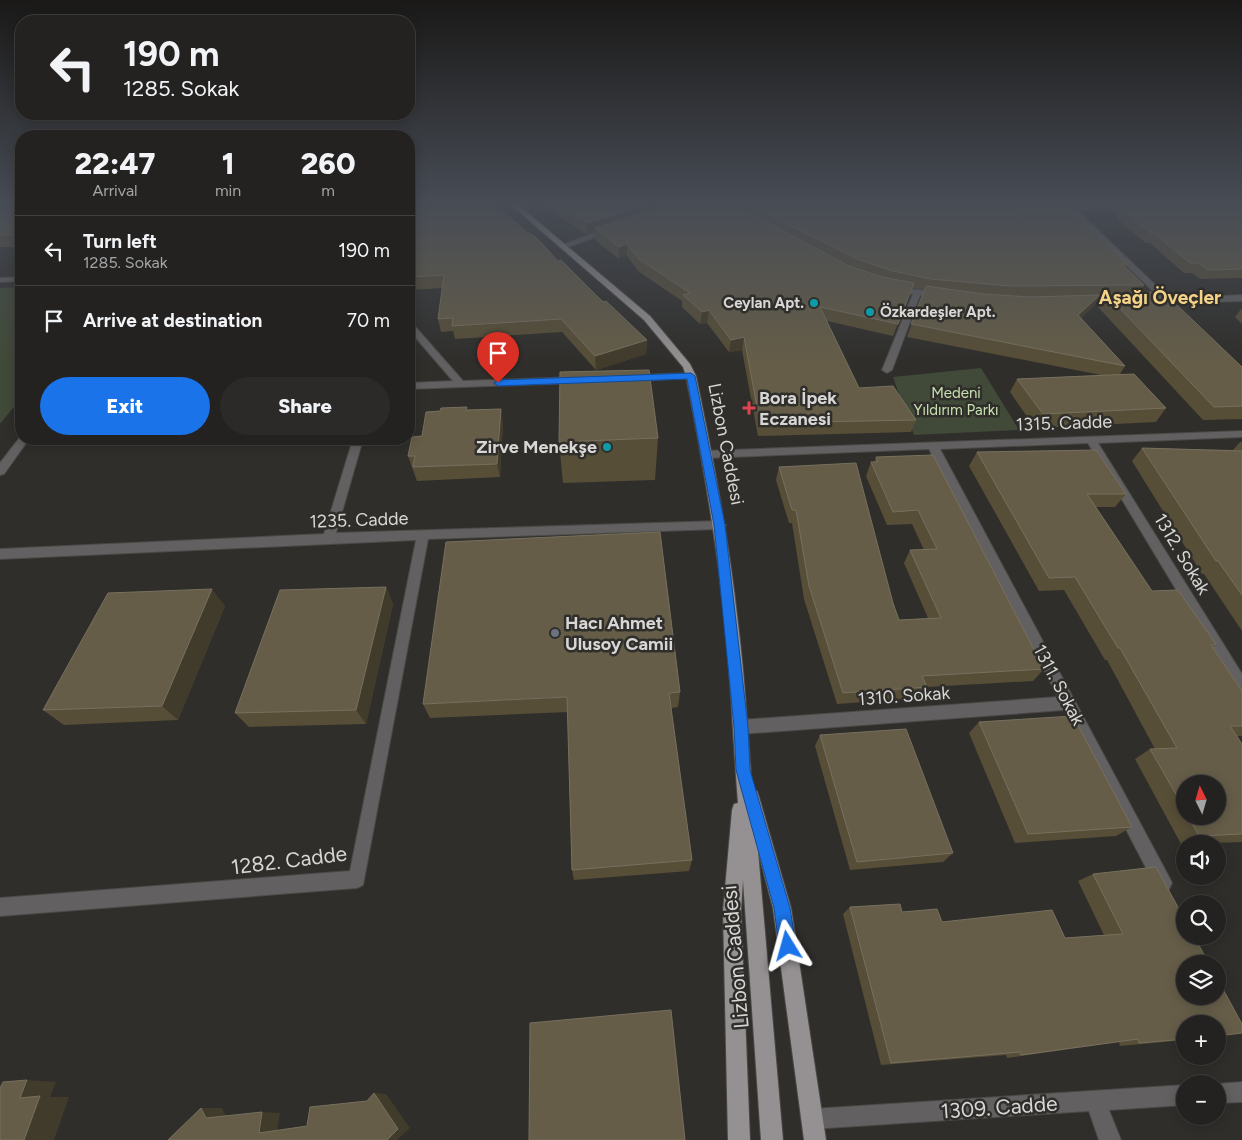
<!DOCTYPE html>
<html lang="en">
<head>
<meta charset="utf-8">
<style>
	body { margin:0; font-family:Figtree,sans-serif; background:#2b2a29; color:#f1f3f6; height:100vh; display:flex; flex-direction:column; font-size:19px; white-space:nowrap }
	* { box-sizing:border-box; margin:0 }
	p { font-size:16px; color:#a3a4a5 }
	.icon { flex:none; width:28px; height:28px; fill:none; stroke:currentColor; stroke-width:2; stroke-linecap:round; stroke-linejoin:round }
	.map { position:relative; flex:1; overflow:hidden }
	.drawer { position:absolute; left:15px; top:130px; width:400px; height:315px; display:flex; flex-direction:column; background:#232220; border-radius:20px; box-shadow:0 2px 12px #0003,0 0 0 1px #403f3e }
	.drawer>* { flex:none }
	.banner { position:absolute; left:15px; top:15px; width:400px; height:105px; border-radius:20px; box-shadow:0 2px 12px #0003,0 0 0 1px #403f3e; background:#232220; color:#f1f3f6; overflow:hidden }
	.needle { width:32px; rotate:355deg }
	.tools { position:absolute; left:1176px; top:775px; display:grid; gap:10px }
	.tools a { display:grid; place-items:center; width:50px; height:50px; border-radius:50%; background:#232220; box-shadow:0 2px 12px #0003,0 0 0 1px #403f3e; font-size:25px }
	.pin { position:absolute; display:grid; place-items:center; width:42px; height:42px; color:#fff; margin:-51px -21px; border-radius:50% 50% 50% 0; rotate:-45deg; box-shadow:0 0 5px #0007 }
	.pin .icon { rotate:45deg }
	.me { position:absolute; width:55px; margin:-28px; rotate:352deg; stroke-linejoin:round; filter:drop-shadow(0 0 4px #0008) }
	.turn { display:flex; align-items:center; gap:18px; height:105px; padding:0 25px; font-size:22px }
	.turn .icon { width:65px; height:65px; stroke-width:2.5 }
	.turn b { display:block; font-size:35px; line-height:42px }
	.eta { display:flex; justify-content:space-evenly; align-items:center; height:85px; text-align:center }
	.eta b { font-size:30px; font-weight:800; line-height:35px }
	.action { display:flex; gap:10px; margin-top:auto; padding:10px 25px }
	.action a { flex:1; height:58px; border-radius:30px; background:#1a73e8; color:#fff; font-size:20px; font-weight:800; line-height:58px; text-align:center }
	.action a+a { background:#2b2a29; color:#f1f3f6 }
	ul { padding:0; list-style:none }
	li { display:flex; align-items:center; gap:15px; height:70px; padding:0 25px; border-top:1px solid #403f3e }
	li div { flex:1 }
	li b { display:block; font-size:19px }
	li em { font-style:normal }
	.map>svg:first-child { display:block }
	.green { fill:#414a38 }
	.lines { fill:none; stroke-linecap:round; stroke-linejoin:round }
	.minor-casing { stroke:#4a4946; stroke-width:2 }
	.major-casing { stroke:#4a4946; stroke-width:2 }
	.minor { fill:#626061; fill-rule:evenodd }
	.major { fill:#959192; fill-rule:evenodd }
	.wall { fill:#574e37; fill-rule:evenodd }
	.shaded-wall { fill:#413b2b }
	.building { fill:#655d48; stroke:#77705e }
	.route { fill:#1a73e8; stroke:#114b97 }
	.culture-dot { fill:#0f9aa8; stroke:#2f2e2b; stroke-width:2 }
	.health-dot { fill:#e0444e; stroke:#2f2e2b; stroke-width:2 }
	.worship-dot { fill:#6b7280; stroke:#2f2e2b; stroke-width:2 }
	.labels { text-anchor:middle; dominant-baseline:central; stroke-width:5; stroke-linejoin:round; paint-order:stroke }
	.far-poi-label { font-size:15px; font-weight:bold; fill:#d8d7d6; stroke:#2f2e2b; text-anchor:end }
	.far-park-label { font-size:15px; fill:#c7e0af; stroke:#2f2e2b }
	.poi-label { font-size:18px; font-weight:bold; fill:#d8d7d6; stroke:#2f2e2b; text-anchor:start }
	.street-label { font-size:18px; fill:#d8d7d6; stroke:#2f2e2b }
	.far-district-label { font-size:19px; font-weight:bold; fill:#f4d389; stroke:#2f2e2b }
	.near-street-label { font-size:21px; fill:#d8d7d6; stroke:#2f2e2b }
</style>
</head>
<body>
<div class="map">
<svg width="1242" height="1140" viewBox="0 0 1242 1140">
	<rect width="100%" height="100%" fill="#2f2e2b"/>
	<path class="green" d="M21 287V398L0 424V288Z
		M981 368 1019 430 914 435 893 377Z"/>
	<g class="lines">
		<defs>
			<path id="minor" d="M931 203H952L964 206 960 208 934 205Z
				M1068 203 1129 205 1131 206 1127 208 1076 209 1169 298 1242 295V301L1174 303 1170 306 1165 303H1143V299L1160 298 1068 209H1007L1003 207 1007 205Z
				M608 228 615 230 566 248 559 246Z
				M21 277V281L0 282V278Z
				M891 286 939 293 943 296 939 299 920 295 892 370 887 373 882 370 913 294 891 290Z
				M409 322 412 323 463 381 576 377 581 380 576 383 409 389V383L453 381 409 330Z
				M691 373 694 374V378L634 381 629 378 634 375Z
				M1242 431V437L1098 443 1242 674V693L1237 691 1088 443 940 449 1169 877 1172 883 1169 889 1163 892 1157 889 1064 710 741 734 736 732 734 727 736 722 741 720 1058 697 929 449 707 458 703 457 702 454 703 451Z
				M21 436V439H29L4 474 0 475V463Z
				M353 439H363L336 533 720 521 726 525 720 529 428 539 363 885 357 888 0 916V898L350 871 416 540 0 559V549L324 534Z
				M1242 1082V1102L1218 1103V1084H1216Z
				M1185 1085V1105L1109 1110 1121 1140H1099L1089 1111 812 1129 805 1126 802 1119 805 1112 812 1109Z"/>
			<path id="major" d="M509 203H516L650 316 690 364 696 376C713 458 729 540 738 623 745 679 748 734 752 790L757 791 759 797 791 908 826 1140H804L773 908 758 851 783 1140H761L743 880 741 911 750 1140H728L723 911 732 810 734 804 738 803C733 742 731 681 725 621 716 538 702 457 686 376L683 367 644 320Z"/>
		</defs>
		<use href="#minor" class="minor-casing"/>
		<use href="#major" class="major-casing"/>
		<use href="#minor" class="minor"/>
		<use href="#major" class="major"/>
	</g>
	<path class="wall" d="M409 203 558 261 647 340 646 354 596 370 562 332 455 339 453 331 441 332 438 319 442 288 411 290 409 281Z
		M541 203H925L943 208 944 203H1019L1024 210 1127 264 1126 267 1144 285 1139 293 1167 306 1242 367V419L1203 420 1098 307 1104 297H1099L1093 307 1081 318 1125 366 1120 374 1166 408 1156 422 1035 428 1010 392 1017 379 1101 375 907 337 924 290 912 288 893 336 827 321 859 388 916 420 911 432 758 436 742 350 729 352 707 323 700 324 682 307V301L638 271 627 256 619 259 595 240V232L587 235Z
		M1113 203H1242V278L1200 279 1192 273H1184L1150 243H1146L1117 219 1118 217 1110 209Z
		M21 207V247H0V208Z
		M1242 308V324L1235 317Z
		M467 407V410L503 423 500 477 417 481 408 456 440 411Z
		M658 438 655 480 563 483 559 442Z
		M1240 442H1242V631L1204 574H1202L1132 461 1142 448 1233 450Z
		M977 452 1126 494 1115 507H1096L1152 591 1216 644 1212 647 1242 691V736H1237L1242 744V842L1181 844 1135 759 1150 749H1155L1107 660H1105L1064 590 1039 591 969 466ZM1185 784 1218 816H1185Z
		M876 457 1044 669 1033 681 927 687 919 698 837 704 804 599 792 523H789L776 480 779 467 893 603 899 620 928 618 904 563 910 550H924L912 524 887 525 866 476 871 462H874Z
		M386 587 393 604 366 724 249 727 235 713Z
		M225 606 178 720 64 725 43 710Z
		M680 692 678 707 671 708 692 860 689 871 574 880 572 870 568 712 430 718 423 704Z
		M979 722 1132 827 1116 836 1015 843 969 733Z
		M820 735 953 853 943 862 850 870 815 746Z
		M1093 874 1242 1033 1218 1036V1024H1185V1040L1120 1046 1119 1042 1007 1058 1006 1055 881 1065 843 914 850 907 902 912 942 922 1065 938 1104 935 1078 881Z"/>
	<path class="shaded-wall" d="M650 203H684L595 228V232L587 235V223Z
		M627 244V256L619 259V247Z
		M914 283 909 295 893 336 898 324Z
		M1100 295 1093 307 1071 327 1078 315Z
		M709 310 707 323 700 324 702 312Z
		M744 337 742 350 729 352 731 340Z
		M647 340 646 354 596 370 595 356Z
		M501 409 503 423 500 477 497 464Z
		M386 587 393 604 366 724 356 710Z
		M212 589 225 606 178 720 162 706Z
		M27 1080 56 1082 50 1097H69L54 1140H24L20 1098Z
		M374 1093 386 1094 410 1128 397 1140H387Z
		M201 1108H222L227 1118H206Z
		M262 1112 280 1113 277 1132 259 1133Z"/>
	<path class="building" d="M409 203H493L527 232 536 237 558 261 561 260 603 302 606 301 647 340 595 356 561 319 452 326 453 318 438 319 444 275 409 277 410 268H409V244L410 240H409Z
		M557 203H650L587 223Z
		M673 203H730L849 266 882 277 914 283 898 324 820 307 859 388 893 386 916 420 760 423 744 337 731 340 709 310 702 312 683 295 690 293 639 259 627 244 619 247 595 228Z
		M746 203H925L957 212 951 203H1019L1024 210 1070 209 1127 264H1122L1144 285 1010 286 931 279 893 271 857 259Z
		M1118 203H1242V269L1207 270 1199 263H1190L1155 234H1152L1122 209H1126Z
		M21 207V234L0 235V208Z
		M926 286 984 294 1030 297 1100 295 1078 315 1125 366 911 324Z
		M1154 292 1167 306 1177 305 1242 367V406L1214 407 1106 294Z
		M649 370 658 438 559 442 560 372Z
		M1134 374 1166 408 1043 414 1017 379Z
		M467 407 466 410 501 409 497 464 413 467 415 456H408L412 437 422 436 426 412 440 411 441 408Z
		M1142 448 1242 451V595L1218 561H1216Z
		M1096 450 1126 494H1087L1152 591 1178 590 1216 644 1211 645 1242 691V726H1230L1242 744V834L1199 836 1188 816H1218V784H1185V810L1150 749 1177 748 1120 648H1118L1075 577 1049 578 977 452Z
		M933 455 1044 669 922 676 927 687 843 693 809 586 796 510H792L779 467 856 463 893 603 899 620 941 618 910 550 937 549 918 510 893 512 871 462H878L876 457Z
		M660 532 680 692 669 693 692 860 572 870 567 697 423 704 446 542Z
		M386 587 356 710 235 713 280 590Z
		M212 589 162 706 43 710 108 593Z
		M1073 716 1132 827 1028 834 979 722Z
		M906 729 953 853 857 862 820 735Z
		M1156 867 1185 920V936H1194L1209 964H1185V996H1218V980L1242 1024V1033L1218 1036V1024H1185V1039L1139 1043 1138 1039 1021 1055 1020 1052 891 1063 850 907 900 904 902 912 937 909 942 922 1052 910 1065 938 1123 934 1093 874Z
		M671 1010 685 1140H529L530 1023Z
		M27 1080 20 1098 40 1096 24 1140H0V1088L3 1082Z
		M374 1093 398 1129 387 1140H168L201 1108 206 1118 262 1112 259 1133 307 1126 310 1107 367 1101Z"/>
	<linearGradient id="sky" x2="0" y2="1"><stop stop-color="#1a1918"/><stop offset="0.56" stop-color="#474c55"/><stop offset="1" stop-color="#474c55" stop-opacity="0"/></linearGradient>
	<rect width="1242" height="363" fill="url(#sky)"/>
	<path class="route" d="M691 373 695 376 725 525 748 727 750 770 790 908 796 946 793 952 788 954 782 952 779 946 774 908 736 770 734 727 714 525 687 379 498 386 494 383 498 380Z"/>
	<g class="culture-dot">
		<circle cx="814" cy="303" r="5"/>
		<circle cx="870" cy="312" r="5"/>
		<circle cx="607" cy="447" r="5"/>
	</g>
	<path class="health-dot" d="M746.5 400.5h5v5h5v5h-5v5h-5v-5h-5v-5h5z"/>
	<circle class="worship-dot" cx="555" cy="633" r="5"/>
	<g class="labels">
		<g class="far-poi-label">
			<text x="804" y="303">Ceylan Apt.</text>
			<text x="880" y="312" text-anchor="start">Özkardeşler Apt.</text>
		</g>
		<g class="far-park-label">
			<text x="956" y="393">Medeni<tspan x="956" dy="17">Yıldırım Parkı</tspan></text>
		</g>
		<g class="poi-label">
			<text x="759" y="398">Bora İpek<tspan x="759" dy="21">Eczanesi</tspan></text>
			<text x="597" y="447" text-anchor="end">Zirve Menekşe</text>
			<text x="565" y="623">Hacı Ahmet<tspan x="565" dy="21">Ulusoy Camii</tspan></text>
		</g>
		<g class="street-label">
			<text transform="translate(1064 423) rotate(-2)">1315. Cadde</text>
			<text transform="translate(726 444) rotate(79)">Lizbon Caddesi</text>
			<text transform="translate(359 520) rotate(-2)">1235. Cadde</text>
			<text transform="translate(1182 554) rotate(59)">1312. Sokak</text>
			<text transform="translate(1059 685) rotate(62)">1311. Sokak</text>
			<text transform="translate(904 696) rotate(-4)">1310. Sokak</text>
		</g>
		<g class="far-district-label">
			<text x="1160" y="297">Aşağı Öveçler</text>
		</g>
		<g class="near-street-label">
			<text transform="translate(289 860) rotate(-7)">1282. Cadde</text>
			<text transform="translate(735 957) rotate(-95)">Lizbon Caddesi</text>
			<text transform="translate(999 1107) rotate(-4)">1309. Cadde</text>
		</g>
	</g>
</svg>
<div class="tools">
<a><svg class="needle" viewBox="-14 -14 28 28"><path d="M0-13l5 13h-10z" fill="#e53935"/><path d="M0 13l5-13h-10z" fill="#a3a4a5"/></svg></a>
<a><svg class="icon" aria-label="sound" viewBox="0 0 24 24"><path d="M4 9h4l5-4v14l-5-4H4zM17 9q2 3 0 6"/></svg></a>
<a><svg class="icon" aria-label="search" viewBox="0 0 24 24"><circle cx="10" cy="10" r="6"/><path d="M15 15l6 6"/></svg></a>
<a><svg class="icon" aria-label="layers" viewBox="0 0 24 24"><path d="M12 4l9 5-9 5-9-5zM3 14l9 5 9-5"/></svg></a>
<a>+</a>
<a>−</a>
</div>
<div class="pin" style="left:498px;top:383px;background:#d93025"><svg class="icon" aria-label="arrive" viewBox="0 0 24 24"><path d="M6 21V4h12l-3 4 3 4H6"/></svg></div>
<svg class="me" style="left:788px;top:946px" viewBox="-20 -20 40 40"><path d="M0-17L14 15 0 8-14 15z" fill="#1a73e8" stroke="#fff" stroke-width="4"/></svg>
<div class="banner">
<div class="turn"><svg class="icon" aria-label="left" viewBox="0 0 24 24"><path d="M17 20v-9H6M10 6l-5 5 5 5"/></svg><div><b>190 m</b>1285. Sokak</div></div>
</div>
<section class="drawer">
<div class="eta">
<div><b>22:47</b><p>Arrival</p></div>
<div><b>1</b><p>min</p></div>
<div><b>260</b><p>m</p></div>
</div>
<ul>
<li><svg class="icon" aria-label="left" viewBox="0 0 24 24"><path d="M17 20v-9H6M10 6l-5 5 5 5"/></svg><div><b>Turn left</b><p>1285. Sokak</p></div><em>190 m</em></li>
<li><svg class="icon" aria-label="arrive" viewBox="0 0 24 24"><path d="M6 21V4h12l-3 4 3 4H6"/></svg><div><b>Arrive at destination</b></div><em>70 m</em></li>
</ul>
<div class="action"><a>Exit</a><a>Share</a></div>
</section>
</div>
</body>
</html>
